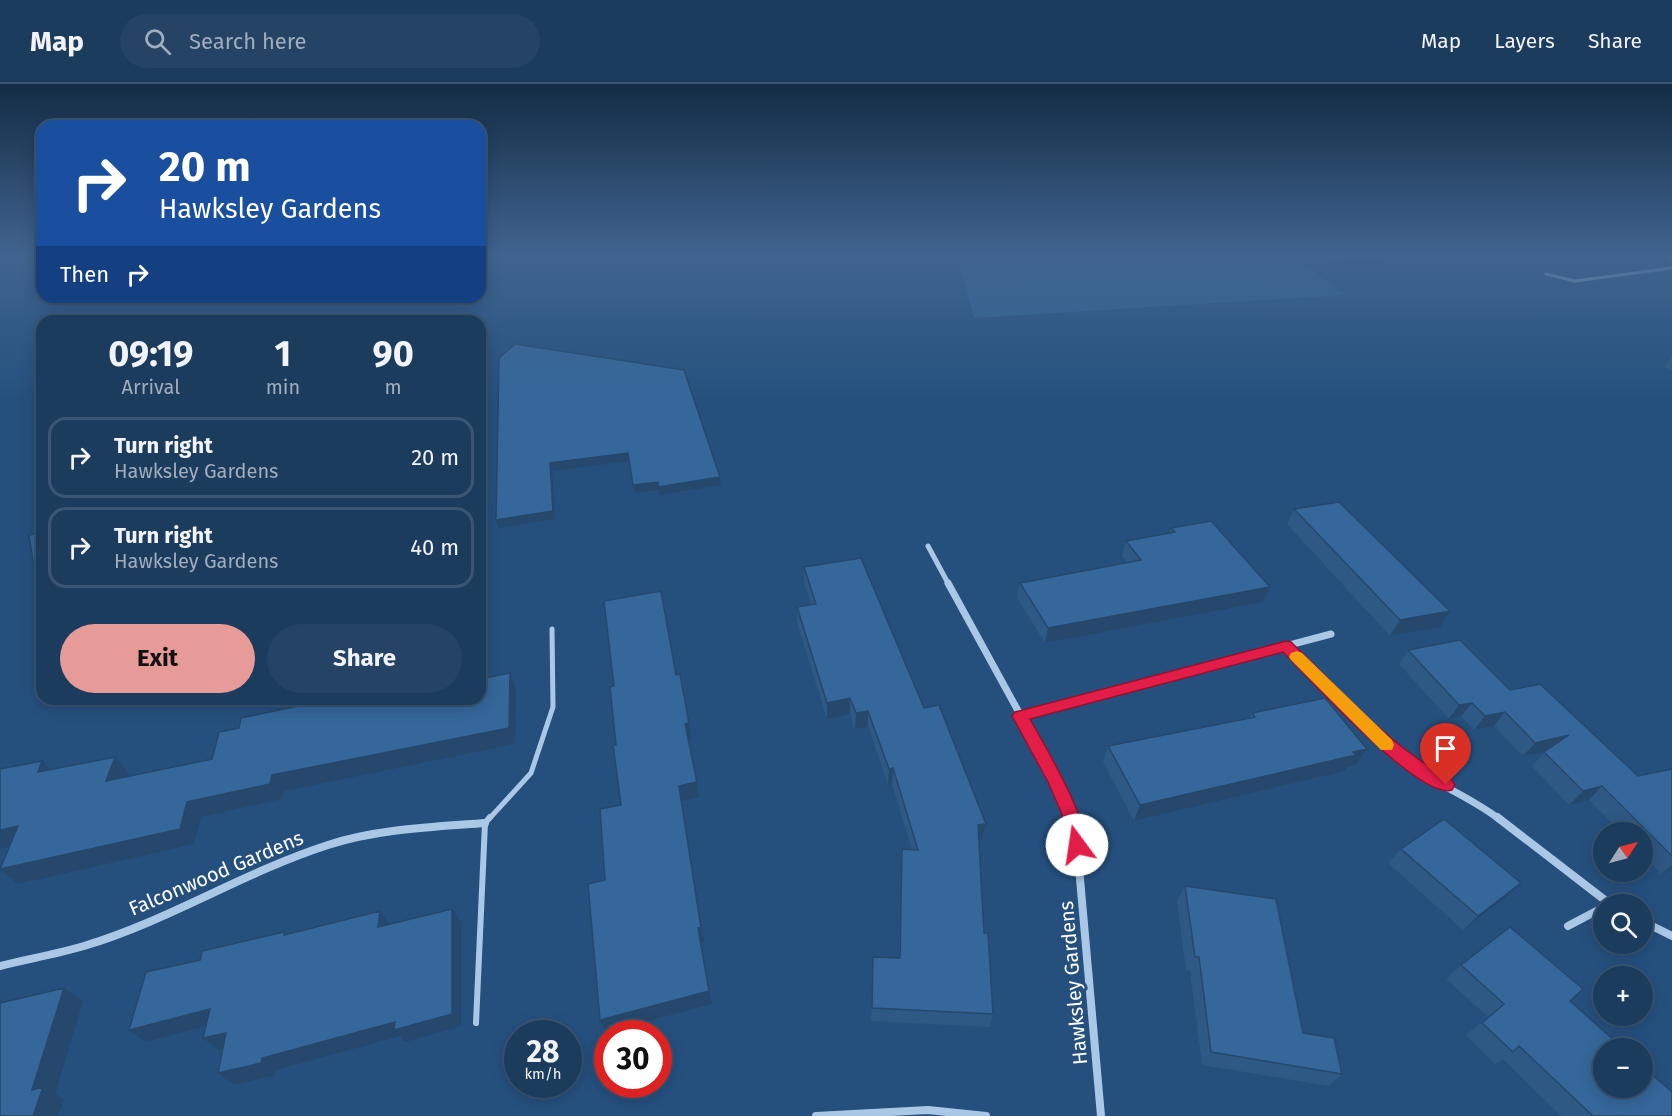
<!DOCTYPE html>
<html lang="en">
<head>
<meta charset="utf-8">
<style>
	body { margin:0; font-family:"Fira Sans",sans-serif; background:#254364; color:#f1f3f6; height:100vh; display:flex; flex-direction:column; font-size:22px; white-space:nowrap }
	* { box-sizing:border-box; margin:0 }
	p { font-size:20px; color:#a0adbc }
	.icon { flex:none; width:33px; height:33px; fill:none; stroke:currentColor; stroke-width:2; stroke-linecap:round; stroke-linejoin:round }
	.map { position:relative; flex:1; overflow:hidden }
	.side { position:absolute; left:36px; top:231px; width:450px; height:390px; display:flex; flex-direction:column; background:#1c3c5e; border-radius:18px; box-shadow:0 3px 15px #0003,0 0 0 2px #3a5673 }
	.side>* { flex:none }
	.banner { position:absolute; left:36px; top:36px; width:450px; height:183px; border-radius:18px; box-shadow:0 3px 15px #0003,0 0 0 2px #3a5673; background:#1a4fa0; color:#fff; overflow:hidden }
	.needle { width:39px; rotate:54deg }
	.controls { position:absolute; left:1593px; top:738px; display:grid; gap:12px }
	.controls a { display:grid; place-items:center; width:60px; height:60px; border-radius:50%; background:#1c3c5e; box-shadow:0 3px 15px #0003,0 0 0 2px #3a5673; font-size:30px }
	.speed { position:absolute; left:504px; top:936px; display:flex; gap:12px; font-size:30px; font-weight:700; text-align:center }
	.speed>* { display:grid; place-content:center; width:78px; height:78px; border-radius:50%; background:#1c3c5e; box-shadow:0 3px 15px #0003,0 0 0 2px #3a5673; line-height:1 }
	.speed small { font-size:15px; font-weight:400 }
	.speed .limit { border:9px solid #d22; background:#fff; color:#111 }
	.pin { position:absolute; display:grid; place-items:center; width:51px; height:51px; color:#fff; margin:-62px -26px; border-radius:50% 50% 50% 0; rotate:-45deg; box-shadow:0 0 6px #0007 }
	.pin .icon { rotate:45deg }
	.me { position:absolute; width:66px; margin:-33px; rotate:346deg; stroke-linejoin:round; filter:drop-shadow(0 0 4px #0008) }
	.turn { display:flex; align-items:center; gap:21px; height:126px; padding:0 24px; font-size:27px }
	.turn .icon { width:78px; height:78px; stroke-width:2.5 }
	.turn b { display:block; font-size:42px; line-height:51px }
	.then { display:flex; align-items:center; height:57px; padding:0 24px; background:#0003; gap:12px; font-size:22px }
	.eta { display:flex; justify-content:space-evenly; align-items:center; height:102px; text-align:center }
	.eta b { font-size:36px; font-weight:700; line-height:42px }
	.cta { display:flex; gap:12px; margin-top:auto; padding:12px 24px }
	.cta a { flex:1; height:69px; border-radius:36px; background:#e69b98; color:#111; font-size:24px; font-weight:700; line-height:69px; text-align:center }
	.cta a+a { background:#254364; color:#f1f3f6 }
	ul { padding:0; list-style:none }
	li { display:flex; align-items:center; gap:18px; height:81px; margin:0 12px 9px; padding:0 12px; border:3px solid #3a5673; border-radius:18px }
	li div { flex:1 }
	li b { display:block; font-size:22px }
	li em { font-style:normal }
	header { display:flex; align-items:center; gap:36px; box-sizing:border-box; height:84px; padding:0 30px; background:#1c3c5e; border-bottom:2px solid #3a5673 }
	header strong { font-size:28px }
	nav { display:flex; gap:33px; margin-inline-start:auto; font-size:21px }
	.search { width:420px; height:54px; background:#254364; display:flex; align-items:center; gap:15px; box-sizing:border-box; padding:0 21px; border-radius:33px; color:#a0adbc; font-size:22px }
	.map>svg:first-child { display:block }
	.green { fill:#306295 }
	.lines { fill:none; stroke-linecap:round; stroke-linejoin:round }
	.service-far2 { stroke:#aac8e5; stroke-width:3 }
	.service-far1 { stroke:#aac8e5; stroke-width:5 }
	.service { stroke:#aac8e5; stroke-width:6 }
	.minor-far2 { stroke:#aac8e5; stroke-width:5 }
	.minor-far1 { stroke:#aac8e5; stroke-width:7 }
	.minor { stroke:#aac8e5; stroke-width:8 }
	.wall { fill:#2e5984 }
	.shaded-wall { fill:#25486c }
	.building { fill:#35679a; stroke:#25486c; stroke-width:1.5 }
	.route { fill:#e11d48; stroke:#92132f; stroke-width:1.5 }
	.slow { fill:#f59e0b }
	.labels { text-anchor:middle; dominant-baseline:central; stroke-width:6; stroke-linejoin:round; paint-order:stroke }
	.near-street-label { font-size:20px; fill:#fff; stroke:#25507e }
</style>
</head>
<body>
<header>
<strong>Map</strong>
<div class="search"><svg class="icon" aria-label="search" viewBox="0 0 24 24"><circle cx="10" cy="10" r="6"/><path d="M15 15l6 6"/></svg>Search here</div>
<nav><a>Map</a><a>Layers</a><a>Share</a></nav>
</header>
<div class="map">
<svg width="1672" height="1032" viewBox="0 0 1672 1032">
	<rect width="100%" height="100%" fill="#25507e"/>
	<path class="green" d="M957 171H1410L1303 180 1346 211 974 234Z"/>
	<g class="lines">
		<path class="service-far2" d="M1665 171 1672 175
			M1546 190 1575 197 1672 184"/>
		<path class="service-far1" d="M489 735 531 689 553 623 552 545"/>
		<path class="service" d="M476 939 485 739 490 733"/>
		<path class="minor-far2" d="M928 462 949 501"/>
		<path class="minor-far1" d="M948 499 1056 696 1071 735
			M1286 562C1324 600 1368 653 1412 683 1440 702 1472 714 1499 735
			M1020 632 1331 550"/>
		<path class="minor" d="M1070 733 1077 761 1101 1032
			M1497 733 1610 820
			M1642 837 1672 852
			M1568 842 1604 823
			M0 882C28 875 57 870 84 862 168 837 244 788 328 761 377 745 433 743 485 739
			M816 1032 928 1026 986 1032"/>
	</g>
	<path class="wall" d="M1672 272V286L1664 283Z
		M1294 425 1440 543 1390 552 1287 440Z
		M1171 444 1263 518 1045 559 1017 514 1020 499 1127 478 1122 472 1126 457 1170 449Z
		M804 483 924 624 986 740 982 755 979 756 984 849 993 930 990 943 871 937 873 873 899 874 901 780 902 765H912L892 700 888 701 868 642 855 645 850 630 827 635 797 539V523L811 520 804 499Z
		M1408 566 1510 606 1638 692 1672 685V787L1661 790 1642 771V748H1621L1589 716 1569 721 1532 682 1546 667 1523 672 1494 642 1474 646 1461 632 1449 635 1399 580Z
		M1252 629 1367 665 1356 681 1348 683 1345 687 1134 737 1103 678 1108 662 1249 634Z
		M1401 765 1521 799 1506 813 1463 846 1388 779Z
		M1185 802 1303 949 1342 990 1329 1002 1202 981 1190 887 1186 886 1177 817Z
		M1461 881 1570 917 1672 1032H1561L1503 975 1495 980 1466 951 1488 933 1446 895Z"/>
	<path class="shaded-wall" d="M628 369 629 377 552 387 555 435 499 444 496 436 550 379Z
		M720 393 721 401 660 411 659 406 635 409 633 401 658 398Z
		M42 482V491H41L34 483Z
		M1270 503 1263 518 1045 559 1048 544Z
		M1450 527 1440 543 1390 552 1400 536Z
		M510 589 516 605 515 660 284 707 282 715 201 733 194 760 18 800 0 785 187 718 272 691Z
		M680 590 692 655H688L685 640Z
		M850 614V630L827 635V619Z
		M1472 619 1461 632 1449 635 1459 621Z
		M868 627V642L855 645 856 629Z
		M1505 628 1494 642 1474 646 1485 632Z
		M1569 651 1557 665 1523 672 1535 659Z
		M1367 665 1356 681 1348 683 1345 687 1134 737 1140 721Z
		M115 673 129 689 121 713 106 697Z
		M42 677 58 693 38 688Z
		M893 684 892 700 888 701 889 685Z
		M697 698 699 713 682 717 704 858 701 859 712 920 606 948 600 936 698 844 679 702Z
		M1602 702 1589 716 1569 721 1583 707Z
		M986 740 982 755 975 756 978 741Z
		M18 742 35 757 0 765V746Z
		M1672 781V787L1661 790Z
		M1521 799 1506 813 1463 846 1478 832Z
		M452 825 461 838V942L405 958 400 952 276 986 275 991 234 1001 218 989 262 974Z
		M380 827 390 841 378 843Z
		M64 904 83 917 55 1010 64 1015 58 1032H33L32 1006Z
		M210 925 225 937 146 958 129 946Z
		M226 949 241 961 219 966 203 954Z"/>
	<path class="building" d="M515 260 684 286 720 393 658 403V398L633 401 628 369 550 379 553 427 496 436 499 274Z
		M1339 418 1450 527 1400 536 1294 425Z
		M1211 437 1270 503 1048 544 1020 499 1141 476 1126 457 1175 448 1171 444Z
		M42 449V482L34 483 29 451Z
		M861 474 924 624 939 621 986 740 978 741 984 849H988L993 930 872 924 873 873 900 874 902 765 918 766 893 684 889 685 868 627 856 629 850 614 827 619 797 523 816 520 804 483Z
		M661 507 676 591 680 590 689 639 685 640 697 698 679 702 701 844H698L709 907 600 936 588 800 605 796 600 725 621 721 613 661H616L610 603 614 602 604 517Z
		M1460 556 1510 606 1540 600 1638 692 1672 685V772L1602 702 1583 707 1544 668 1569 651 1535 659 1505 628 1485 632 1472 619 1459 621 1408 566Z
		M510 589 509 644 272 691 270 700 187 718 180 745 0 785 18 742 0 746V685L42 677 38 688 115 673 106 697 212 675 219 648 239 644 241 634 327 616 326 622 367 615H480V595Z
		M1325 614 1367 665 1353 668 1356 671 1140 721 1108 662 1255 633 1252 629Z
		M1444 735 1521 799 1478 832 1401 765Z
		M1185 802 1276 815 1303 949 1334 954 1342 990 1211 968 1199 873H1195Z
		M452 825V930L394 946 395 938 262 974 261 979 218 989 226 949 203 954 210 925 129 946 146 888 200 876 202 867 284 848V851L380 827 378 843Z
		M1510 843 1583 905 1570 917 1623 964H1604V1004H1642V982L1672 1008V1032H1593L1519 962 1513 968 1482 939 1504 920 1461 881Z
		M64 904 32 1006 43 1003 33 1032H0V919Z"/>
	<linearGradient id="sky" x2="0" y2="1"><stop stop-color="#142c45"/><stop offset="0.54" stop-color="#40648f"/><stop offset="1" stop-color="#40648f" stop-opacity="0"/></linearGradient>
	<rect width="1672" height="316" fill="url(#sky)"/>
	<path class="route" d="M1286 557 1291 558C1342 608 1389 662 1452 696L1455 701 1452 706C1420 717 1308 593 1283 568L1030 635C1043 659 1094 742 1083 766L1077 768 1071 766 1061 728 1048 698 1012 632 1015 628Z"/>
	<path class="slow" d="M1297 567 1302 569 1392 656 1394 661 1392 666H1381L1291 576 1289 573 1291 569Z"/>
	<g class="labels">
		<g class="near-street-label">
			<text transform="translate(216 789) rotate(-23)">Falconwood Gardens</text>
			<text transform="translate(1073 899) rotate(-95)">Hawksley Gardens</text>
		</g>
	</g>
</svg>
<div class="controls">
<a><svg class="needle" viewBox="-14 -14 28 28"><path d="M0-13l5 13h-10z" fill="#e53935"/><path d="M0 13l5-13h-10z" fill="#a0adbc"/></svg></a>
<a><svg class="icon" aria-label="search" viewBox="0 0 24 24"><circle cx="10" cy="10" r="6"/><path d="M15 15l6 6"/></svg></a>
<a>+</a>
<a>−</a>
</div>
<div class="speed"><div>28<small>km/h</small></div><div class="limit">30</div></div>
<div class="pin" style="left:1446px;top:701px;background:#d93025"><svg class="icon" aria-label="arrive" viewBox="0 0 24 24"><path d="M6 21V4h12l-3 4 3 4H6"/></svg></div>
<svg class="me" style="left:1077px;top:761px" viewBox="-20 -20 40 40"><circle r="19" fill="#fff"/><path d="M0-13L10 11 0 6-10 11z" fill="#e11d48"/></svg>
<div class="banner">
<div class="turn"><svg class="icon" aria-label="right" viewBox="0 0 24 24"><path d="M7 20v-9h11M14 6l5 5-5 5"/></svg><div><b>20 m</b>Hawksley Gardens</div></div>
<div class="then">Then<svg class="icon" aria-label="right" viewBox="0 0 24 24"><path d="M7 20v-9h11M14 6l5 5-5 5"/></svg></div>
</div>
<section class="side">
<div class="eta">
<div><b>09:19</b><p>Arrival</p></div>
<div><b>1</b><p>min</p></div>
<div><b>90</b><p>m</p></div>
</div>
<ul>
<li><svg class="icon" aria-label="right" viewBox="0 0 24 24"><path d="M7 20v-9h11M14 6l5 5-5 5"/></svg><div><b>Turn right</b><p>Hawksley Gardens</p></div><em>20 m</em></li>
<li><svg class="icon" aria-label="right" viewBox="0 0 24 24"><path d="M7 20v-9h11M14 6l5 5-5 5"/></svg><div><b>Turn right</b><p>Hawksley Gardens</p></div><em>40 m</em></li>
</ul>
<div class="cta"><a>Exit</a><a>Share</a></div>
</section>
</div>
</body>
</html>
